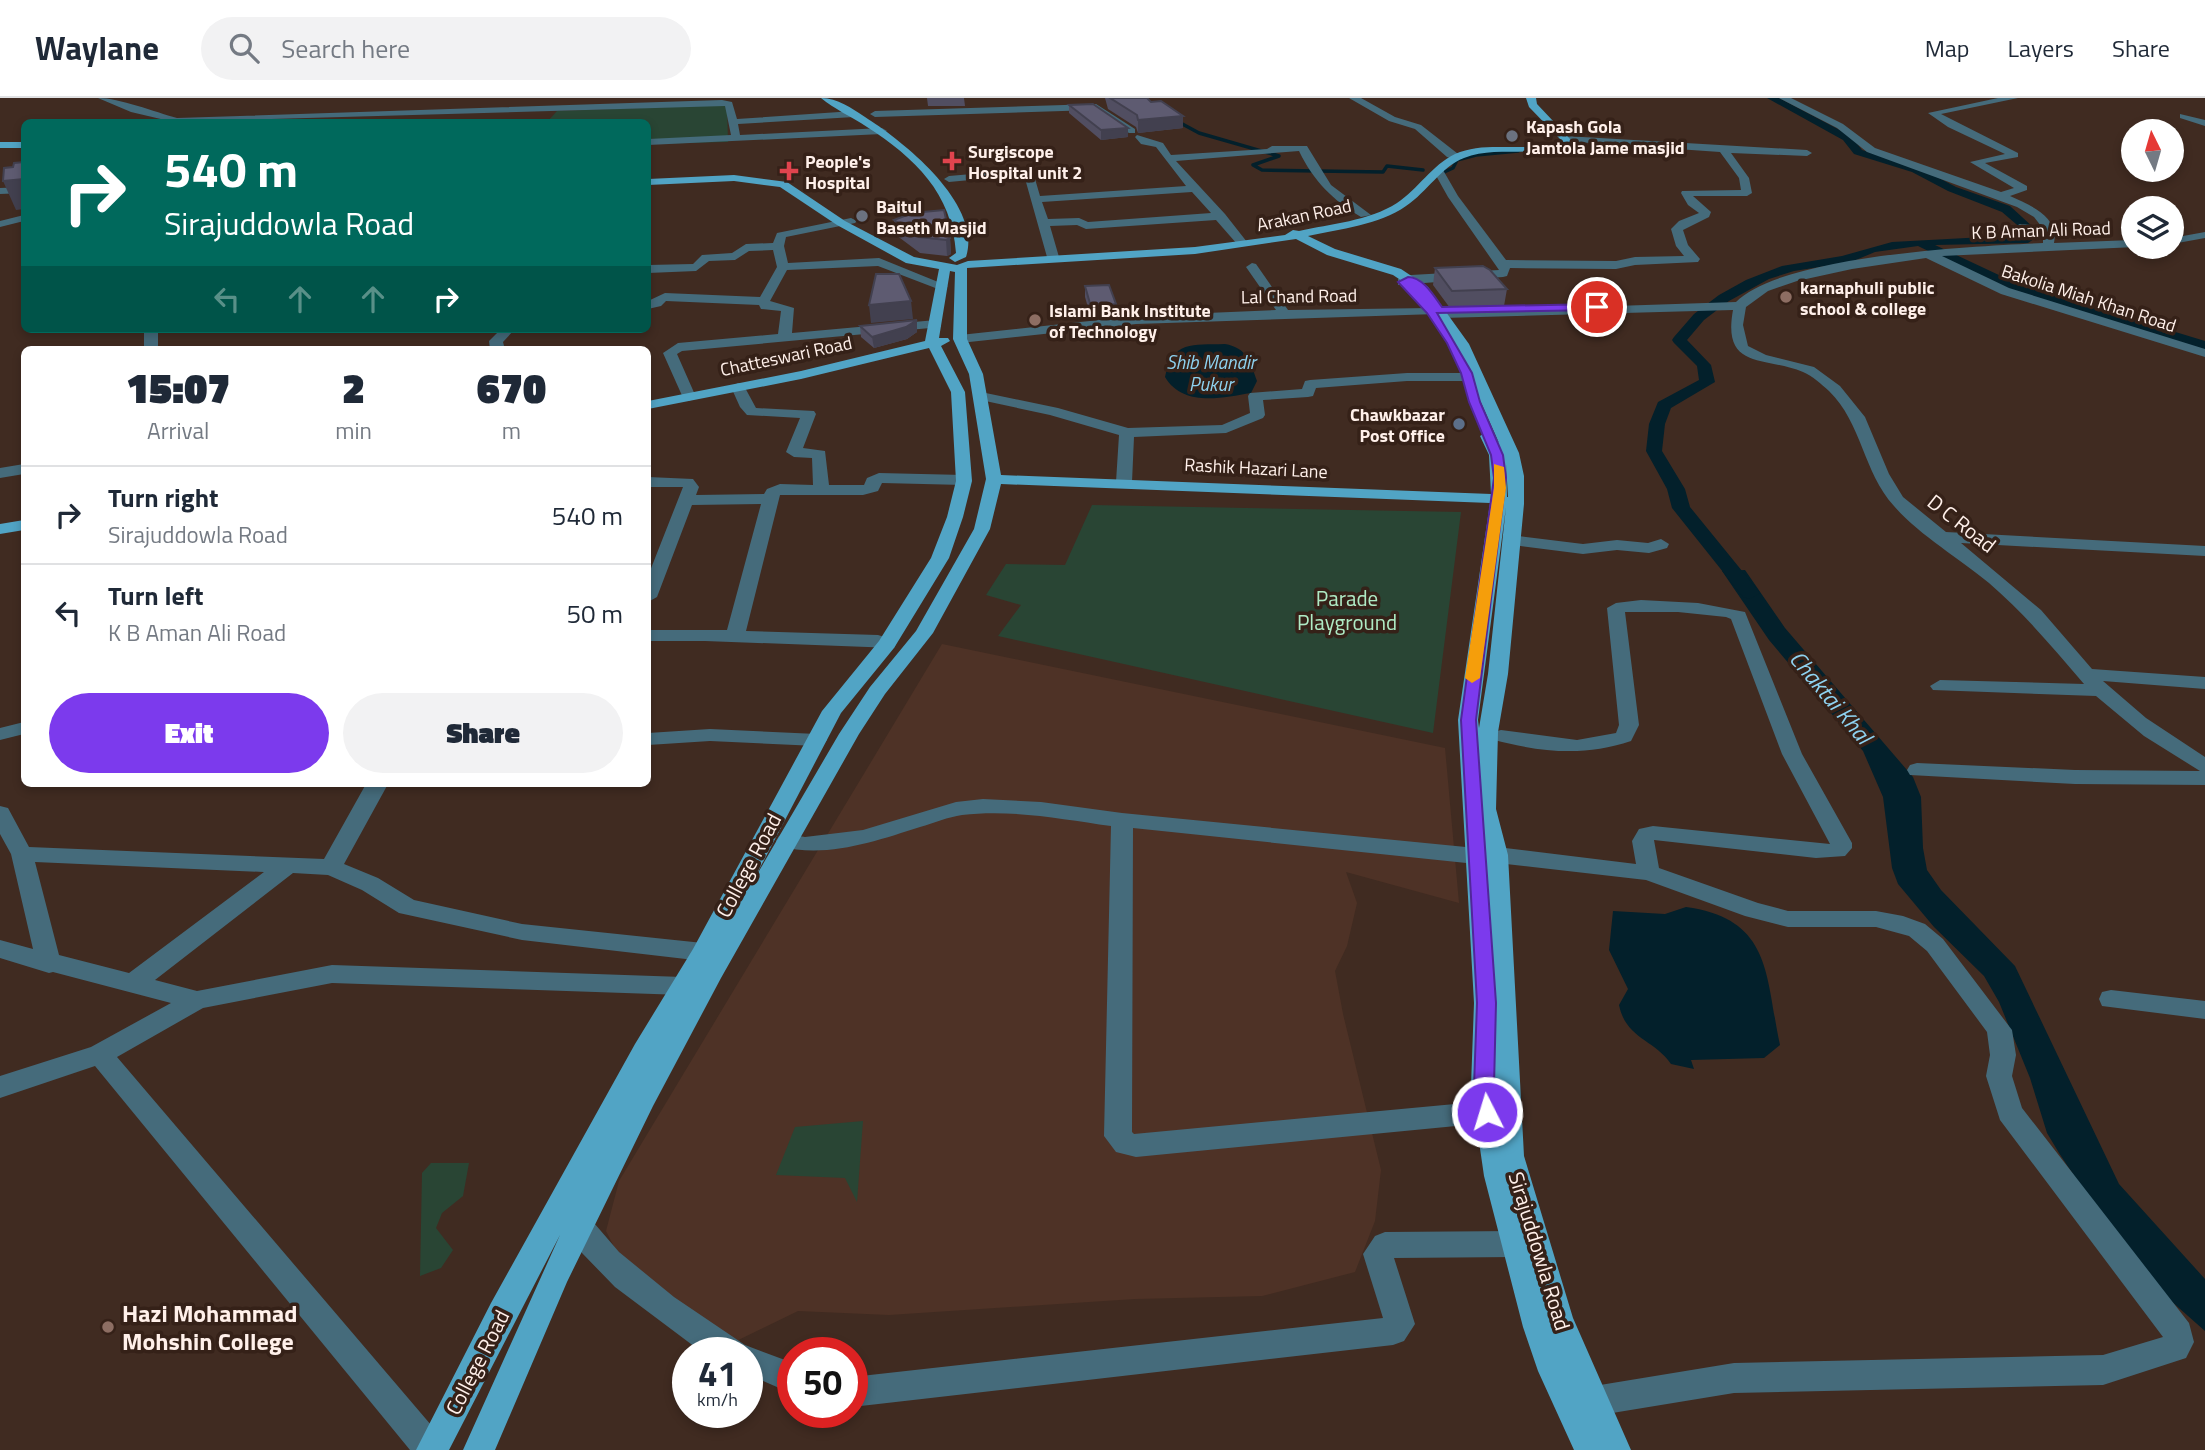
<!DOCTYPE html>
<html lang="en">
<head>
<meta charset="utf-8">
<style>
	body { margin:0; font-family:"Titillium Web",sans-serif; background:#f2f2f3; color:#1f2937; height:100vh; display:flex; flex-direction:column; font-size:26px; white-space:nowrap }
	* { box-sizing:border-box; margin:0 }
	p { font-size:23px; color:#747a83 }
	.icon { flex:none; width:38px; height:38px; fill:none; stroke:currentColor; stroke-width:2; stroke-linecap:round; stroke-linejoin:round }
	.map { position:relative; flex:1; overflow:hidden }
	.side { position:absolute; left:21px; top:248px; width:630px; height:441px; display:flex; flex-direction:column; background:#fff; border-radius:10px; box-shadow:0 4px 10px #0003 }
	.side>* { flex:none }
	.banner { position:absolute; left:21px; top:21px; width:630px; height:214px; border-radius:10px; box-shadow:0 4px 10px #0003; background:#00695c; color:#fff; overflow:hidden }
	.needle { width:46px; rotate:355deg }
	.controls { position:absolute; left:2121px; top:21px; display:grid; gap:14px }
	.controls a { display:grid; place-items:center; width:63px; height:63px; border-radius:50%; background:#fff; box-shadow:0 4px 10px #0003; font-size:35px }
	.speed { position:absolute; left:672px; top:1239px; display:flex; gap:14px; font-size:35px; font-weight:700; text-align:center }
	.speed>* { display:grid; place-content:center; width:91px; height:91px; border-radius:50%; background:#fff; box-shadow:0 4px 10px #0003; line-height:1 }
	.speed small { font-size:18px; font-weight:400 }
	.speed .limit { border:10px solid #d22; background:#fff; color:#111 }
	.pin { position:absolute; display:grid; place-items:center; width:60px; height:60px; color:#fff; margin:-30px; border:4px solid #fff; border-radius:50%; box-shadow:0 2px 7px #0007 }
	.me { position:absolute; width:77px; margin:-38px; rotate:355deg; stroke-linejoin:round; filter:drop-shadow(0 0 5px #0008) }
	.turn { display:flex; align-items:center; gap:24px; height:147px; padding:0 28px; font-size:32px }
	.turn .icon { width:91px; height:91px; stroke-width:2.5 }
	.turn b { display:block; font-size:49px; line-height:60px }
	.lanes { display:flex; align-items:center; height:66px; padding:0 28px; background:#0003; justify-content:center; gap:35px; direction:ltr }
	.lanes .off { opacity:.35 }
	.eta { display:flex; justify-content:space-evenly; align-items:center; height:119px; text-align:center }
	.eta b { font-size:42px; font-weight:800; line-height:49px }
	.cta { display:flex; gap:14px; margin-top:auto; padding:14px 28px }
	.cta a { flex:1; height:80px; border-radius:42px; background:#7c3aed; color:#fff; font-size:28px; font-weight:800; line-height:80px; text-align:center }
	.cta a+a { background:#f2f2f3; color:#1f2937 }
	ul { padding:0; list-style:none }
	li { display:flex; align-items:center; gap:21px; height:98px; padding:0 28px; border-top:2px solid #e0e1e3 }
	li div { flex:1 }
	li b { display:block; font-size:26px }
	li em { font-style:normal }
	header { display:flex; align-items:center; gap:42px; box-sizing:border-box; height:98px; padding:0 35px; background:#fff; border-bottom:2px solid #e0e1e3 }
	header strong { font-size:33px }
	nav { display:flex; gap:38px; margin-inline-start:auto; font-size:24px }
	.search { width:490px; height:63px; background:#f2f2f3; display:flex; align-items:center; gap:18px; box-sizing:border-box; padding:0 24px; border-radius:38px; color:#747a83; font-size:26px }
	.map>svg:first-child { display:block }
	.built { fill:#4e3226 }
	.green { fill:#294534 }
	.water { fill:#03202b }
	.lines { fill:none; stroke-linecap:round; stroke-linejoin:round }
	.stream { stroke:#03202b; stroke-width:3.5 }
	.canal { fill:#03202b; fill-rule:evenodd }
	.minor { fill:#456b7b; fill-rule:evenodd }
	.major { fill:#51a4c5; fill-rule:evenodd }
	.wall { fill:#514e61 }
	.shaded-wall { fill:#42404f }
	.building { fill:#5e5b71; stroke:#42404f; stroke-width:2 }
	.route { fill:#7c3aed; stroke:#51269a; stroke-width:2 }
	.slow { fill:#f59e0b }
	.worship-dot { fill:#6b7280; stroke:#352118; stroke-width:2.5 }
	.health-dot { fill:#e0444e; stroke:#352118; stroke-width:2.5 }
	.education-dot { fill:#8d6e63; stroke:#352118; stroke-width:2.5 }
	.service-dot { fill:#5c6f8a; stroke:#352118; stroke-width:2.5 }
	.labels { text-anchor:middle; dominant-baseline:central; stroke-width:7; stroke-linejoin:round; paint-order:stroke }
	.far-poi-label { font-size:18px; font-weight:bold; fill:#fff0ea; stroke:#352118; text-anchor:start }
	.far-street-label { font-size:18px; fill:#fff0ea; stroke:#352118 }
	.far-water-label { font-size:19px; font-style:italic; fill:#8ed2f0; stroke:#352118 }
	.street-label { font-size:21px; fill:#fff0ea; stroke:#352118 }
	.park-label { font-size:21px; fill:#afebc5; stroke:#352118 }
	.water-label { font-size:23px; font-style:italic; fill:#8ed2f0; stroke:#352118 }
	.near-poi-label { font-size:24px; font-weight:bold; fill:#fff0ea; stroke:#352118; text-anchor:start }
</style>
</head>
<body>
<header>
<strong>Waylane</strong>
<div class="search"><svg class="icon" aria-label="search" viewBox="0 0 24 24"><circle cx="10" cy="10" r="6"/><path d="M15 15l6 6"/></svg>Search here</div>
<nav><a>Map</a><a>Layers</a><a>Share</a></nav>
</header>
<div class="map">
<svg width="2205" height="1352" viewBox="0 0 2205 1352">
	<rect width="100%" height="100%" fill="#402b21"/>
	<path class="built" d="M942 546 1445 650 1459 805 1346 774 1357 805 1347 848 1335 873 1343 916 1381 1072 1375 1123 1355 1174 1262 1198 1135 1201 889 1217 798 1213 722 1250 633 1186 606 1133 619 1083Z"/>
	<path class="green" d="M727 7 728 44 648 46V24H547L557 13Z
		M1092 407 1461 414 1433 635 998 538 1021 507 986 497 1006 466 1065 467Z
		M863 1023 857 1104 845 1080 776 1077 795 1029Z
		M431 1065H469L463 1098 442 1115 436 1130 453 1152 441 1170 420 1178 422 1075Z"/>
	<path class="water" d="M1225 246C1247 250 1250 263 1257 283L1251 295C1221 300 1183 309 1165 279 1173 242 1192 247 1225 246Z
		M1745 472 1785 530 1913 679 1921 699 1923 750 1927 772 1941 792 2015 868 2119 1086 2205 1181V1233L2171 1203 2102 1120 2059 1055 2047 1035 2030 980 1999 904 1984 878 1934 829 1898 786 1892 770 1883 699 1863 653 1769 542 1722 473Z
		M1686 809C1773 821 1765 879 1780 947L1764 960 1691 962 1694 971 1671 966C1654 941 1626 941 1619 907L1628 891 1609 852 1613 813 1665 816Z"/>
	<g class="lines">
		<path class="stream" d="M1175 22 1199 35 1279 58 1253 67 1262 72 1383 74 1387 68 1423 72
			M1442 75 1453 70 1457 62 1476 57 1518 53"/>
		<path class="canal" d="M1767 0H1779L1851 38 1862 52 1920 70 1956 89 2010 108 2035 131 2034 141 2028 145 1935 147 2018 186 2205 243V252L2008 192 1918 148 1875 154 1851 164 1794 173 1769 181 1729 203 1704 222 1687 242 1711 267 1715 284 1671 310 1665 326 1662 353 1685 391 1690 409 1760 495 1750 501 1743 499 1672 410 1667 391 1646 353 1649 326 1658 304 1699 282 1697 268 1674 245 1672 242 1674 239 1694 216 1719 197 1746 182 1782 168 1842 158 1892 144 2022 137 2023 132 2002 114 1948 93 1912 74 1854 56 1843 42Z"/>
		<path class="minor" d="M98 0C119 0 155 14 177 20L722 2 732 4 737 21 854 13 859 16 854 19 738 26 740 37 882 30 887 33 882 36 648 47V41L731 37 725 8 165 24V22L131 14Z
			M1349 0H1361L1395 19 1421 27 1462 59 1457 62 1447 59 1415 31 1389 23Z
			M1779 0H1791L1843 26 1875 50 2001 94 2014 90 1970 64 2005 56 1948 29 1928 15 1998 0H2018L1941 16 2018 55V59L1985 65 2027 88V92L2010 98C2032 108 2059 119 2054 145L2133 142V149H2136L1942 158 2009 190 2205 251V259L2001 196 1926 160 1852 171 1797 183 1768 193 1746 209 1743 227 1748 248 1766 257 1814 269 1840 288 1865 319 1889 376 1903 399 1946 434 2205 448V458L1961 445 2041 512 2092 571 2205 579V591L2103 583 2146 620 2205 659V687L2075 686 1910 677 1907 672 1910 667 1917 665 2075 672 2200 673 2144 638 2096 598 1933 592 1930 588 1940 582 2084 586C2053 550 2025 516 1989 485 1959 460 1919 437 1894 408 1863 374 1862 325 1829 293 1821 286 1813 278 1803 274 1764 258 1722 272 1733 212L1442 220 1436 216 1136 226 960 245 953 241 960 237 1136 218 1276 212 1246 169 1252 165 1256 166 1288 212 1431 210 1437 214 1736 204C1783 157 1975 148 2043 145V135L2016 131 2014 129 2020 126 2041 128 2034 119 2017 109 1867 54 1837 30Z
			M1096 6 1135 31V35H1129L1094 12 875 19 870 16 875 13Z
			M2180 16 2205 22V28L2180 20Z
			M1137 37 1163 45 1171 57 1267 51 1272 48H1307L1331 87 1371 117 1361 119C1333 102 1314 84 1299 53L1176 63 1225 116 1247 144 1245 146H1237L1216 122 1086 131 1077 127 1050 128 1059 159 1053 163 1047 159 1024 77 949 84 944 81 949 78 1028 71 1033 74 1040 98 1186 88 1156 49 1141 46 1135 39ZM1192 94 1211 115 1088 124 1079 120 1048 121 1042 104Z
			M1565 38 1807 52 1812 55 1807 58 1731 55 1749 80 1752 95 1747 98H1693L1711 114 1709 119 1683 132 1688 147 1700 161 1698 164 1635 167 1616 171 1510 170 1507 178 1503 179 1398 187V181L1411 177 1499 172 1448 99 1434 74 1435 72H1443L1458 98 1506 162 1616 163 1635 159 1684 158 1676 148 1671 131 1679 123 1699 115 1688 107 1681 95 1682 93 1741 92 1739 80 1720 54 1562 43V39Z
			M24 89V95L0 96V90Z
			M24 117V123L0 129V123Z
			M851 120 857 123 855 125 786 139 784 148 788 165 879 160 948 188 942 192 938 191 878 168 787 172 770 203 794 210 792 235 936 222 941 223V229L682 253 677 256 696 299 689 303 684 302 663 255 678 245 778 236 781 213 761 211 759 207 666 203 661 208 648 211V203L665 195 760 199 777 169 773 152 749 153 735 162 709 163 696 173 648 175V167L693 166 702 157 732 155 746 146 773 145 777 135Z
			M2205 134V140L2172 146V140Z
			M144 231H158V252H144Z
			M501 231H515L503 244 505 252H490L489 243Z
			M1407 275H1468L1475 279 1468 283H1407L1316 290 1313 298 1308 299 1263 302 1265 317 1263 320 1226 335 1134 339 1132 384 1124 389 1116 384 1119 337 1050 317 976 301 974 298 981 294 1058 310 1128 330 1222 327 1250 315 1248 298 1250 295 1302 291 1305 283 1310 282Z
			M738 285 743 286 756 310 814 313 816 316 803 350 825 353 829 387H864L867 380 879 375 964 377 972 382 964 387 882 385 878 393 863 397H780L746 533 878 537 894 542 896 546 894 550 705 543H648V532H727L761 406 692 407 657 499 648 504V478L683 389H648V379L693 381 699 389 696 397 764 396 767 391 780 386 813 387 812 360 794 359 786 354 800 320 747 317 740 309 731 289Z
			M24 366V376L0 380V370Z
			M1511 437 1583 446 1617 442 1648 445 1661 441 1669 446 1667 450 1649 455 1617 452 1583 456 1505 446 1503 442Z
			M1641 502 1698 505 1745 514 1802 656 1852 745V750L1845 758 1816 760 1654 742 1659 770 1758 805 1788 813H1876L1903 818 1925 826 1943 841 2012 932 2016 957 2012 978 2022 1010 2189 1225 2194 1244 2186 1260 2103 1287 1734 1295 1594 1318 1583 1314 1578 1303 1583 1292 1594 1288 1734 1265 2103 1257 2163 1239 2000 1022 1986 978 1990 957 1987 934 1927 853 1909 838 1876 829H1788L1745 818 1646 782 1497 765 1487 759 1484 763 1476 766 1133 730 1132 1034 1134 1036 1487 1003 1497 1006 1500 1014 1497 1022 1487 1025 1136 1059 1116 1054 1104 1038 1111 728C1062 721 1011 711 962 717 948 719 934 725 920 729 876 743 826 761 779 748L776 743 779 738 787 736 805 739 863 732 956 704 983 701 1041 704 1122 715 1476 750 1486 756 1489 752 1497 749 1636 766 1632 743 1639 731 1653 728 1830 746 1782 656 1731 521 1726 519 1678 514H1625L1639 627 1631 643C1584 659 1541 654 1494 642L1491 638 1494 634 1501 632 1577 642 1616 635 1619 627 1607 510 1616 505Z
			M24 624V636L0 642V630Z
			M710 631 817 636 824 638 827 642 824 646 817 648 710 643 648 647V635Z
			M366 686H388L344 766 378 780 414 802 522 826 703 845 712 848 715 854 712 860 703 863 522 842 399 815 362 792 328 777 293 775 155 882 197 893 332 867 683 879 692 882 695 888 692 894 683 897 332 885 203 910 117 959 443 1341 447 1352H410L95 968 0 1000V978L91 949 171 905 53 874 49 875 0 860V842L33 851 11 756 0 736V708L8 710 29 749 324 761ZM35 764 264 774 129 875 59 857Z
			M2111 892 2205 903V921L2102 908 2099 901 2102 894Z
			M578 1114 588 1118 619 1154 674 1199 745 1247 793 1265V1296L747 1276V1255H703L615 1189 582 1155 564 1127 568 1118Z
			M1516 1133 1526 1137 1531 1146 1526 1155 1516 1159 1394 1160 1415 1226 1404 1243 1393 1247 852 1309V1279L1383 1220 1363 1156 1375 1138 1385 1134Z"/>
		<path class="major" d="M821 0C838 0 851 10 865 19 903 43 983 106 966 159L955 164 949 160 956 155C952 95 915 60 867 29 852 19 834 11 821 0Z
			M1526 0H1536L1537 6 1570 41V45C1534 61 1496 47 1464 60 1441 69 1427 94 1406 108 1379 127 1340 131 1308 138L1335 151 1401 171 1428 189 1469 246 1519 355 1524 378V406L1508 576 1498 634 1496 711 1508 757 1524 1058 1573 1220 1631 1352H1574L1538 1273 1523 1229 1484 1078 1471 988 1474 905 1458 622 1490 405 1001 386 990 431 933 535 885 596 859 636 721 880 653 1008 567 1184 495 1352H463L560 1137 449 1352H416L491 1205 635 946 693 851 822 613 879 543 931 460 947 419 956 383 951 294 929 250 801 281 648 311V303L801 273 925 243 939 171 906 165 837 127 780 89 734 83 648 87V81L734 77 787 84 845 123 914 159 957 167 968 163 1195 149 1285 137 1293 132 1299 133C1330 126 1369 123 1397 105 1418 91 1432 67 1455 56 1488 41 1527 57 1561 42L1529 9ZM1296 141 1327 157 1393 177 1420 195 1455 246 1499 345 1493 335 1488 333 1480 338 1489 357 1491 396 1001 377 983 276 967 241V170L1195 156ZM950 173 955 174 953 241 969 276 986 381 974 431 916 533 870 589 839 636 752 785 841 615 894 550 949 460 963 419 972 383 965 294 941 248 950 243 948 240H939ZM1506 366 1508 399H1507ZM1506 409 1488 576 1479 630 1478 622Z
			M0 44H24V50H0Z
			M24 422V432L0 436V426Z"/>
	</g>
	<path class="wall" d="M927 0H964L965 8H928Z
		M1105 0H1147L1151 4 1183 18V30L1138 35 1136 29 1108 11Z
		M1069 7 1128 30V39L1101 42 1069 15Z
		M894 122 950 140 951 156 947 158 920 155 896 137Z
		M1435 170 1507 191 1504 208 1450 210 1433 187Z
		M1085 188 1115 218 1091 220 1085 199Z
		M917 222V234L907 241 874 250 861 239 860 228Z"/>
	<path class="shaded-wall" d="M1183 18V30L1138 35V22Z
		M1128 30V39L1101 42V32Z
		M24 81V111L16 112 3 83Z
		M950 140 951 156 947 158 946 142Z
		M911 203 913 221 871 225 869 207Z
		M1116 206 1115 218 1091 220V209Z
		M917 222V234L907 241 874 250 872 239Z"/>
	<path class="building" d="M1110 0H1147L1151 4 1161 3 1183 18 1138 22 1137 17Z
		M1093 6 1128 30 1101 32 1069 7Z
		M24 64V81L3 83 4 70 13 69 14 65Z
		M944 112 950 140 946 142 919 139 894 122 912 115Z
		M1483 168 1490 172 1507 191 1452 193 1435 170Z
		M876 176H899L911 203 869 207Z
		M1109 187 1116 206 1091 209 1085 188Z
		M917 222 906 229 872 239 860 228Z"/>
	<path class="route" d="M1408 179C1423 179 1434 198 1442 209L1597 206 1601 209 1597 212 1437 215 1472 275 1480 304 1503 357 1506 380 1476 622 1496 905 1494 988 1498 1014 1495 1020 1487 1022 1480 1020 1474 988 1477 905 1461 622 1494 380 1491 357 1469 304 1461 275 1447 245 1427 215 1398 184Z"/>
	<path class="slow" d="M1494 366 1504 369 1506 390 1480 580 1472 585 1465 580 1494 390Z"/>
	<g class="worship-dot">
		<circle cx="1512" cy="38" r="7"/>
		<circle cx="862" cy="118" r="7"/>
	</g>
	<g class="health-dot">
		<path d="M948.5 52.5h7v7h7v7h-7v7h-7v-7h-7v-7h7z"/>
		<path d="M785.5 62.5h7v7h7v7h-7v7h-7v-7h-7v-7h7z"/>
	</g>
	<g class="education-dot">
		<circle cx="1786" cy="199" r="7"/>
		<circle cx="1035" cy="222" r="7"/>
		<circle cx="108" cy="1229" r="7"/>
	</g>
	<circle class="service-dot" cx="1459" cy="326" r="7"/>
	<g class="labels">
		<g class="far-poi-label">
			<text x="1526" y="28">Kapash Gola<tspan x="1526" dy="21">Jamtola Jame masjid</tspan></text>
			<text x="968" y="53">Surgiscope<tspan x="968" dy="21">Hospital unit 2</tspan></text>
			<text x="805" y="63">People's<tspan x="805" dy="21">Hospital</tspan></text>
			<text x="876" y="108">Baitul<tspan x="876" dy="21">Baseth Masjid</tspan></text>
			<text x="1800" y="189">karnaphuli public<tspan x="1800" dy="21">school &amp; college</tspan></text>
			<text x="1049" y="212">Islami Bank Institute<tspan x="1049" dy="21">of Technology</tspan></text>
			<text x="1445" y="316" text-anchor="end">Chawkbazar<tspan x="1445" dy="21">Post Office</tspan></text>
		</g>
		<g class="far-street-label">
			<text transform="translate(1304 117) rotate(-12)">Arakan Road</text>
			<text transform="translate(2041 132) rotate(-2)">K B Aman Ali Road</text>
			<text transform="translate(1299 198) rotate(-1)">Lal Chand Road</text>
			<text transform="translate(2089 200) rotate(18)">Bakolia Miah Khan Road</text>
			<text transform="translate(786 258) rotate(-12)">Chatteswari Road</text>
			<text transform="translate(1256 370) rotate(3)">Rashik Hazari Lane</text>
		</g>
		<g class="far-water-label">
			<text x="1211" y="263">Shib Mandir<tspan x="1211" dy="22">Pukur</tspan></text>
		</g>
		<g class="street-label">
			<text transform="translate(1962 425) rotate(38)">D C Road</text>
			<text transform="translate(748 767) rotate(-62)">College Road</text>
			<text transform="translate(1540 1153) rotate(73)">Sirajuddowla Road</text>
			<text transform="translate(477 1264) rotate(-63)">College Road</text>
		</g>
		<g class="park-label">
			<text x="1347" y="500">Parade<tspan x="1347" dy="24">Playground</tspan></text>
		</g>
		<g class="water-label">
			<text transform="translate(1831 599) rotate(50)">Chaktai Khal</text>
		</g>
		<g class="near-poi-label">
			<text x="122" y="1215">Hazi Mohammad<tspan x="122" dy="28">Mohshin College</tspan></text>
		</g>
	</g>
</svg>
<div class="controls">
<a><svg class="needle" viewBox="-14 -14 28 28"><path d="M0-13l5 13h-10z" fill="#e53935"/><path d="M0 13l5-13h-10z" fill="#747a83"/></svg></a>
<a><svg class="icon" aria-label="layers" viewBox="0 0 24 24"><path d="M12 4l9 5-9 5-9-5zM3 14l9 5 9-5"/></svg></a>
</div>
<div class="speed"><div>41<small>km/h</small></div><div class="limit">50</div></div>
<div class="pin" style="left:1597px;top:209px;background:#d93025"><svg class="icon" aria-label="arrive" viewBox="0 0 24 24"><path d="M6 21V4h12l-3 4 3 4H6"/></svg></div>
<svg class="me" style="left:1487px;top:1014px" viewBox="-20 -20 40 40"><circle r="17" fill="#7c3aed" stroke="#fff" stroke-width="3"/><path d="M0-11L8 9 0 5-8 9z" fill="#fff"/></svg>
<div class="banner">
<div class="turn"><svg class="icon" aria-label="right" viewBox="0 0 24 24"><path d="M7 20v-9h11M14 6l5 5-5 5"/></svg><div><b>540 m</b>Sirajuddowla Road</div></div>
<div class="lanes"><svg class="icon off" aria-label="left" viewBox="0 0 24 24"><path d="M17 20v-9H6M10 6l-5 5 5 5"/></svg><svg class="icon off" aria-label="ahead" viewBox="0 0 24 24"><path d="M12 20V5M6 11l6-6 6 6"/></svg><svg class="icon off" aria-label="ahead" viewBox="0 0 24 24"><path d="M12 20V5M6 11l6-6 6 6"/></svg><svg class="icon" aria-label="right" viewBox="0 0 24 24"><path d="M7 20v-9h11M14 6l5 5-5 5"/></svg></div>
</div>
<section class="side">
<div class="eta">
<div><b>15:07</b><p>Arrival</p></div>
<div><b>2</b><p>min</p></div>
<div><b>670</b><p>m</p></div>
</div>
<ul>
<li><svg class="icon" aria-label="right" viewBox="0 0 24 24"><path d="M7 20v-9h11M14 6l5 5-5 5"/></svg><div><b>Turn right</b><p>Sirajuddowla Road</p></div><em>540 m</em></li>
<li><svg class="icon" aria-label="left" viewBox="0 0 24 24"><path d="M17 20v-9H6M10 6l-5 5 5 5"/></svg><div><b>Turn left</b><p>K B Aman Ali Road</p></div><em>50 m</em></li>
</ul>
<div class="cta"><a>Exit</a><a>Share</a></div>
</section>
</div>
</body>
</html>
